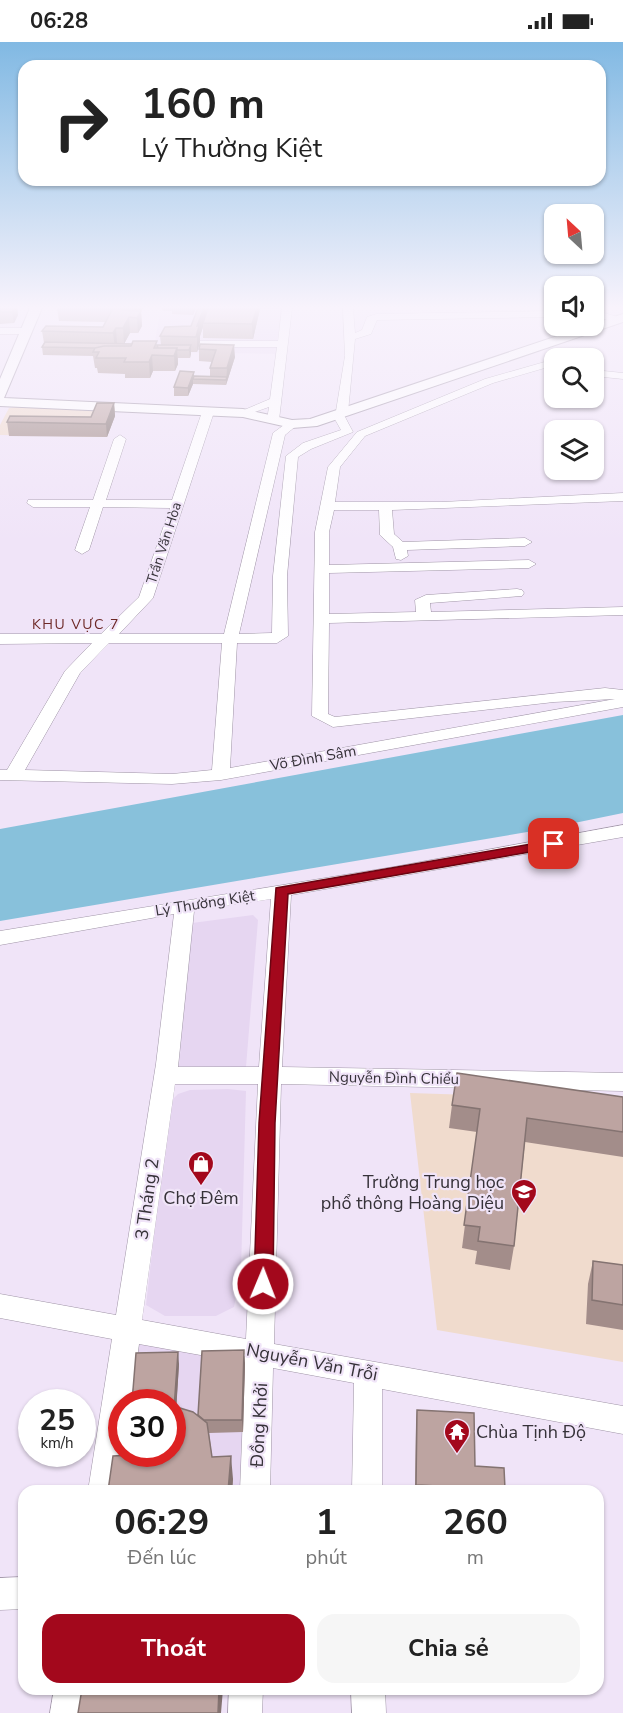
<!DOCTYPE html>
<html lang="vi">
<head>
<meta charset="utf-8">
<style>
	body { margin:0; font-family:"Nunito Sans",sans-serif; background:#f6f6f6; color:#222; height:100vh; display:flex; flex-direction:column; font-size:22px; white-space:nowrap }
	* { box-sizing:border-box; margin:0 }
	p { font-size:20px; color:#767676 }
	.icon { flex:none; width:33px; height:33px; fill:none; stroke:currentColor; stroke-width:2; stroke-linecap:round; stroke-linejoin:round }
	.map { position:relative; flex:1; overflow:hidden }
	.panel { position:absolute; left:18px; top:1443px; width:586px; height:210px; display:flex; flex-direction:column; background:#fff; border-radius:18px; box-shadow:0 2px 4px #0004 }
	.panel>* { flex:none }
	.hud { position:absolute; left:18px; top:18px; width:588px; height:126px; border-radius:18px; box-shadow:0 2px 4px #0004; background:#fff; color:#222; overflow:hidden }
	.needle { width:39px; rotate:334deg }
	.fabs { position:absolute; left:544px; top:162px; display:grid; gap:12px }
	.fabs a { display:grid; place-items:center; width:60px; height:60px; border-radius:12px; background:#fff; box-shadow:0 2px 4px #0004; font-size:30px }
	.speed { position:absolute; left:18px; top:1347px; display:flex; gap:12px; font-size:30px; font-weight:700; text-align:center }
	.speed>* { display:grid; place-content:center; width:78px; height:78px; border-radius:50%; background:#fff; box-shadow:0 2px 4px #0004; line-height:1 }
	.speed small { font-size:15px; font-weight:400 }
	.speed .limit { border:9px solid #d22; background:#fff; color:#111 }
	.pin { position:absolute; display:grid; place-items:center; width:51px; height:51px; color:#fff; margin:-26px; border-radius:12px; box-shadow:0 3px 9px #0006 }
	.me { position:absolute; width:66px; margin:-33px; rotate:1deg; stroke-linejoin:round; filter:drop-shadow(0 0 4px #0008) }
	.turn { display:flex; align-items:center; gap:21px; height:126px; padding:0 24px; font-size:27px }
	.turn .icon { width:78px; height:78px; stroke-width:2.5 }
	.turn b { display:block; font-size:42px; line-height:51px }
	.eta { display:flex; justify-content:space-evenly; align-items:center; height:102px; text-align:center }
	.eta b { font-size:36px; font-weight:700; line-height:42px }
	.button { display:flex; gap:12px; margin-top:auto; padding:12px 24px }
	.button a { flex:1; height:69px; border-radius:18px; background:#a3081c; color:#fff; font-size:24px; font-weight:700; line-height:69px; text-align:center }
	.button a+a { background:#f6f6f6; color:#222 }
	.status { display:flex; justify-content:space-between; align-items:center; height:42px; padding:0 30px; background:#fff; direction:ltr }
	.status svg { height:16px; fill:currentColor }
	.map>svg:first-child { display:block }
	.built { fill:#e6d6f1; fill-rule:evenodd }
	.education { fill:#f0dbcd }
	.water { fill:#88c1db }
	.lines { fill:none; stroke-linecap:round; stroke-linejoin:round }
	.minor-casing { stroke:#9f94a6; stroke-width:1 }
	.major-casing { stroke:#9f94a6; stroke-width:2 }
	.minor { fill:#fff; fill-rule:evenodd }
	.major { fill:#fff; fill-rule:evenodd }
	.wall { fill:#a38d8a }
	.shaded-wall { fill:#847371 }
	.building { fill:#bda4a1; stroke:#847371; stroke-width:1.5 }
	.route { fill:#a3081c; stroke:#6a0512; stroke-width:1.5 }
	.labels { text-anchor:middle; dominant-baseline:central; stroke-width:4.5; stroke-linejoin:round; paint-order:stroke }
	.far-street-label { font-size:14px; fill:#363239; stroke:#f0e4f8 }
	.far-neighbourhood-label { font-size:14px; letter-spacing:1.5px; fill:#6d2826; stroke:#f0e4f8 }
	.street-label { font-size:15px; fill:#363239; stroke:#f0e4f8 }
	.near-poi-label { font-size:18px; fill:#363239; stroke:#f0e4f8; text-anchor:end }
	.near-street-label { font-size:18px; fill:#363239; stroke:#f0e4f8 }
</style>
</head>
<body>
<div class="status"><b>06:28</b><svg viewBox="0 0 49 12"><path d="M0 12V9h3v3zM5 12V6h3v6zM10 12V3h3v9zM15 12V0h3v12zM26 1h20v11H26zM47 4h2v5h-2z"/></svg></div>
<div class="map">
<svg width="623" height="1671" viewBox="0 0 623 1671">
	<rect width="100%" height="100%" fill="#f0e4f8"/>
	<path class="built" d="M161 266H281L282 312 153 310Z
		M253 873 258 878 246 1025 179 1024 192 881Z
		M228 1047 246 1049 241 1228 234 1265 216 1274H165L146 1263 169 1061 178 1052 190 1048Z
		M130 1297 255 1318 247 1449H107ZM122 1360H172V1412H122Z"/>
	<path class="education" d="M20 364 113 368 103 395 0 393V383L9 366Z
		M410 1051 623 1058V1320L437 1288Z"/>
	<path class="water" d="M623 673V771L545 787 0 879V787Z"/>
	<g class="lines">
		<defs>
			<path id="minor" d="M282 266H292L279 378 273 381 267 378 269 365 243 374 237 371 270 357 277 305H200L195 302 200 299H278Z
				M343 266H353L355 291 362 288 367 275 376 272 555 269V275L377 278 371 292 355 297 348 370 344 373 353 390 311 407 298 415 287 534 288 594 277 601H237L230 726 615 657 554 660 333 685 312 674 315 490 328 425 357 390 485 337 555 317V323L493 341 365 394 340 425 335 460H442L623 451V459L392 468 394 492 403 500 525 496 532 500 525 504 407 508 408 514 401 518 396 517 393 505 380 493 379 468H334L329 490V523L529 518 536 522 529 526 329 531V572L416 570 415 558 426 553 517 547 522 548 524 551 522 554 430 561 431 570 623 565V573L329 581 328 672 335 675 605 646 623 648V665L221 738 172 742 0 738V728H7L65 629 92 601 0 602V592H101L139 555 170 466 103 465 89 508 82 512 75 508 90 465H33L27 461 28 458H93L114 397 120 393 126 397 106 458H172L202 370 212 368 214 370 153 556 119 592H224L273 391 288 380H296V384L285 393 239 592 272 591 273 534 286 414 303 401 341 388 332 372 336 369 345 314ZM109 601H222L212 728 172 732 25 728 80 631Z
				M594 268 621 276 623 278 618 281 594 274Z
				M0 286H27L32 289 27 292H0Z
				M594 328 623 331V337L594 334Z
				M623 783V795L291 853 282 1025 623 1031V1049L281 1042 274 1302 623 1364V1392L382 1347V1449H352L354 1341 273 1326 270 1449H240L245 1321 139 1302 131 1360H122L123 1412 118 1449H88L112 1297 0 1276V1252L116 1273 156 1022 174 872 0 903V889L393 825ZM271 857 259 1025H178L194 869ZM175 1042H258L246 1297 142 1278Z
				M24 1535V1567L0 1568V1536Z
				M54 1647H88L84 1671H50Z
				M229 1647H263L262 1671H228Z
				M351 1647H385L386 1671H352Z"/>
			<path id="major" d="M30 266H42L4 356 243 367 292 378 310 377 623 272V280L317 384 292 386 243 375 0 364V337Z"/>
		</defs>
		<use href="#minor" class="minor-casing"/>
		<use href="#major" class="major-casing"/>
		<use href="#minor" class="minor"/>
		<use href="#major" class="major"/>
	</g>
	<path class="wall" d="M0 266H17L18 273 14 281 0 282Z
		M57 266H143L141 269 142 284 138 291H130L124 302 161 303 160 294 191 284 260 267 253 297 203 296V285L200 294V300L197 310H191L190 316H178V322L175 329H153L150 336H125V332L98 331 97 326H95L93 314 43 313 42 305 44 301 42 289 103 285 105 280 59 279Z
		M162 266H196L193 273 172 272V269H163Z
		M200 302 235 315 226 343 193 342 188 354H174V345L194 334H210V326L212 320 199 319V307Z
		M114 361 115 374 107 395 9 394 7 380 91 375Z
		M623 1055V1115L525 1100 514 1204 510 1228 475 1222 477 1209 462 1206 477 1090 449 1086 452 1063Z
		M593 1219 623 1223V1288L586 1282 588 1242Z
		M245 1321 243 1390 209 1391 212 1415 233 1437 232 1449H108L130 1413 179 1322 176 1367 198 1373Z
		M417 1368 475 1424 505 1447V1449H415L416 1380Z"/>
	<path class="shaded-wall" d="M15 266H17L18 273 14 281 12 270Z
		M134 266H143L141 269 142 284 138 291 137 276H135Z
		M193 266H196L193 273Z
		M204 266H210L203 281V285L200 294V300L197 310V284Z
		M257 266H260V267L253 297 252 282Z
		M129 275 130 291 124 302 123 286Z
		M116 286 117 302 115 306 113 291Z
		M191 303V312L190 316 189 308Z
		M234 303 235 315 226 343 227 326Z
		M177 306 178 322 175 329 174 314Z
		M152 313 153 329 150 336 149 320Z
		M194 330V338L193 337V342L188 354V346Z
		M114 361 115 374 107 395 106 382Z
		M244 1308 245 1321 243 1390 242 1378Z
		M178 1310 179 1322 175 1387 174 1375Z
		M231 1414 233 1437 232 1449H228Z
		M219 1647H223L221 1671H218Z"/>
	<path class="building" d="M0 266H15L12 270H0Z
		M113 266H123L122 268 141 269 137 276 129 275 123 286H116L113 291 42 289 46 284 103 285Z
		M198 266H204L197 284H199L196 295 160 294 165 285 191 284Z
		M208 266H257L252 282 203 281Z
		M133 299H157L154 306H177L174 314 152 313 149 320H124L126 316H96L99 310H93L95 306 104 304H131Z
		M45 300 132 302 131 304H104L95 306 42 305Z
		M200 302 234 303 227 326H210L216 308 199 307Z
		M157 303H191L189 308H177V306H158Z
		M180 329 194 330 188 346 174 345Z
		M194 334 227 335 226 338 193 337Z
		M97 361H114L106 382 7 380 10 374 91 375Z
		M457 1031 623 1055V1090L527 1076 514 1204 478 1199 480 1185 464 1183 480 1067 452 1063Z
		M593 1219 623 1223V1263L592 1258Z
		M244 1308 242 1378H204L198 1373 202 1309Z
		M178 1310 174 1367 172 1368V1360H132L136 1311Z
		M180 1366 193 1370 207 1381 212 1415 231 1414 228 1449H108L113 1414 130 1413V1412H172V1368Z
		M417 1368 474 1371 475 1424 504 1426 505 1447 416 1443Z
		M82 1647H219L218 1671H78Z"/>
	<linearGradient id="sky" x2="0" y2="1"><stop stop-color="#81b9e3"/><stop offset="0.53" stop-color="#f8f3fc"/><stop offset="1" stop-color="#f8f3fc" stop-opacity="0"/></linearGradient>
	<rect width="623" height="500" fill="url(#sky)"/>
	<path class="route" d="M554 798 561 802 559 805 288 852 275 1081 273 1242 270 1247 263 1250 257 1247 254 1242 259 1081 276 846Z"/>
	<defs>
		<symbol id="shop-pin" viewBox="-11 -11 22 30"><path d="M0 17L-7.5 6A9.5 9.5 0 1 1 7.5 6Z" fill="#a3081c" stroke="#f0e4f8"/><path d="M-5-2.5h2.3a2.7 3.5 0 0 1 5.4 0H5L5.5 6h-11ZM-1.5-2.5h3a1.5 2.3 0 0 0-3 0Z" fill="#fff"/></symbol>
		<symbol id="school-pin" viewBox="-11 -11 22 30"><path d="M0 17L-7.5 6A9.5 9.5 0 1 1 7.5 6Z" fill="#a3081c" stroke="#f0e4f8"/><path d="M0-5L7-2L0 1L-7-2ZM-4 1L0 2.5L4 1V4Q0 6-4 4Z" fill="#fff"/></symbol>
		<symbol id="temple-pin" viewBox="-11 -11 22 30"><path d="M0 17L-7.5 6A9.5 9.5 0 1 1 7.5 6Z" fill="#a3081c" stroke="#f0e4f8"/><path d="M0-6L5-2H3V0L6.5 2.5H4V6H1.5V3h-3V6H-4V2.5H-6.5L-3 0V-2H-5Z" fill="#fff"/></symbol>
	</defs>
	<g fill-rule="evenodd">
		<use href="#shop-pin" x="186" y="1107" width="30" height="40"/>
		<use href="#school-pin" x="509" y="1135" width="30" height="40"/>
		<use href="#temple-pin" x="442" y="1375" width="30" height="40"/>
	</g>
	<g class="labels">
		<g class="far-street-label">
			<text transform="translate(164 501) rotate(-72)">Trần Văn Hòa</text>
		</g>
		<g class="far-neighbourhood-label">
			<text x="76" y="582">KHU VỰC 7</text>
		</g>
		<g class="street-label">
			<text transform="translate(313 716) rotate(-10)">Võ Đình Sâm</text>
			<text transform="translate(205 861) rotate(-9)">Lý Thường Kiệt</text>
			<text transform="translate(394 1036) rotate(1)">Nguyễn Đình Chiểu</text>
		</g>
		<g class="near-poi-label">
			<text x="504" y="1140">Trường Trung học<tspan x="504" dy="21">phổ thông Hoàng Diệu</tspan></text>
			<text x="201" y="1156" text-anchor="middle">Chợ Đêm</text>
			<text x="476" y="1390" text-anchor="start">Chùa Tịnh Độ</text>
		</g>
		<g class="near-street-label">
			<text transform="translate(147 1157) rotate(-82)">3 Tháng 2</text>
			<text transform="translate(312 1320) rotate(11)">Nguyễn Văn Trỗi</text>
			<text transform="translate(259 1383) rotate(-87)">Đồng Khởi</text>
		</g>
	</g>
</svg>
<div class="fabs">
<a><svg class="needle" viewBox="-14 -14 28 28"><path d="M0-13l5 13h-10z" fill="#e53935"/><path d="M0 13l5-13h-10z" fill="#767676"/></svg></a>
<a><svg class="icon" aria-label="sound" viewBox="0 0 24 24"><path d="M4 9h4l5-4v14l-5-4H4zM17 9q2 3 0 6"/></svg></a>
<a><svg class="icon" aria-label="search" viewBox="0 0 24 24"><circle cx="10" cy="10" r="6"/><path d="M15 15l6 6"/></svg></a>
<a><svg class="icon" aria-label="layers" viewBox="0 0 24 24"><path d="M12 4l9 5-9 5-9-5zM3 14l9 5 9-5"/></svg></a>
</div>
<div class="speed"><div>25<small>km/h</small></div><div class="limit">30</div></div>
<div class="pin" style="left:554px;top:802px;background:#d93025"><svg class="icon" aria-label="arrive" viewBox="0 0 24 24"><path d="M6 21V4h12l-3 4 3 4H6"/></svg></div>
<svg class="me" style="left:263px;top:1242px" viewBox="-20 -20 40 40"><circle r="17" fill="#a3081c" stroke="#fff" stroke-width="3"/><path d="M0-11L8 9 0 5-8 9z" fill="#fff"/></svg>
<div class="hud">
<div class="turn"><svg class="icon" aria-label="right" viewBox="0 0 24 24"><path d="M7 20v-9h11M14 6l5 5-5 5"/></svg><div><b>160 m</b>Lý Thường Kiệt</div></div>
</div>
<section class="panel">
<div class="eta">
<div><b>06:29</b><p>Đến lúc</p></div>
<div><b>1</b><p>phút</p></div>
<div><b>260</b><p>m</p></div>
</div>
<div class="button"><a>Thoát</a><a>Chia sẻ</a></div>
</section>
</div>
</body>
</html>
